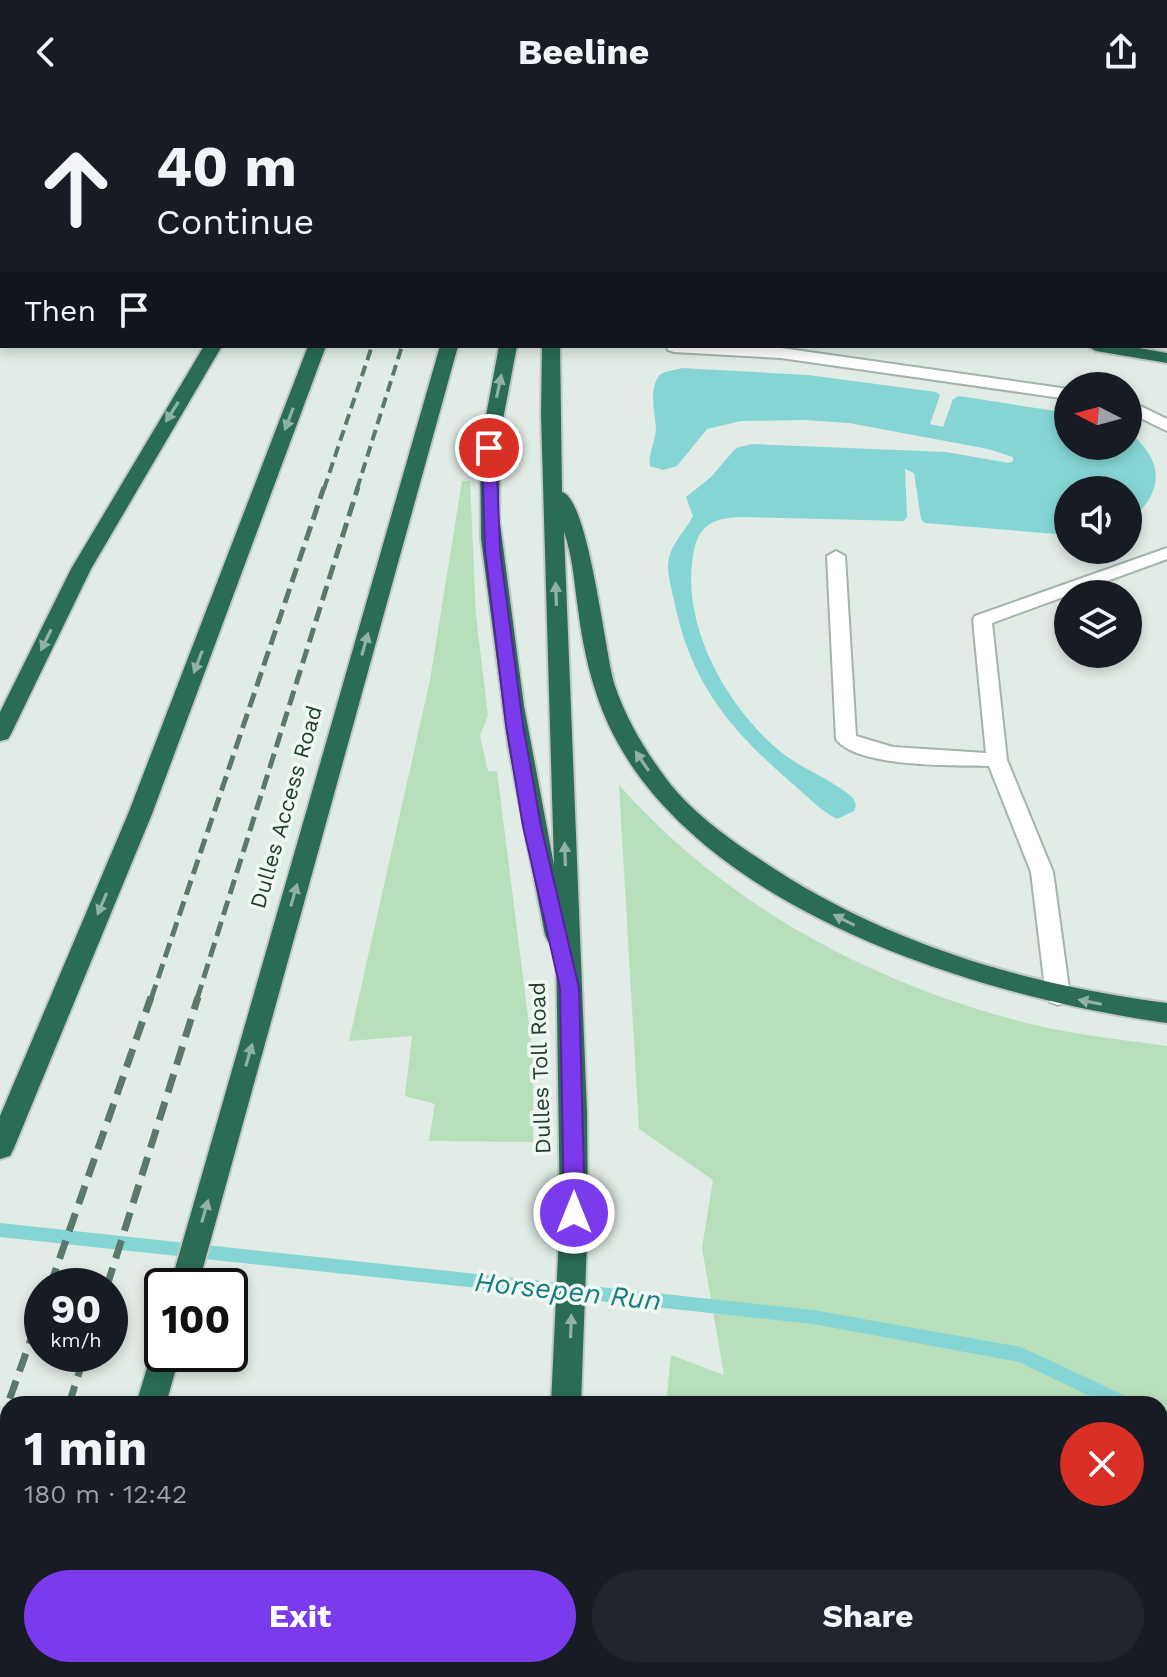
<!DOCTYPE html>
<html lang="en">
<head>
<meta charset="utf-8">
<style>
	body { margin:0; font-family:"Work Sans",sans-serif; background:#20242c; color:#f1f3f6; height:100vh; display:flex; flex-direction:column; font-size:30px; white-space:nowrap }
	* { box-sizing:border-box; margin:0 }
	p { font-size:26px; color:#9ea1a6 }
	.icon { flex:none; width:44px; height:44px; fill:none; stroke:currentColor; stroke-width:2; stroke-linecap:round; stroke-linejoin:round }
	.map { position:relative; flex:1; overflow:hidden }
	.panel { position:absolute; left:0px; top:1292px; width:1168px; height:282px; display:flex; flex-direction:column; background:#171b24; border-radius:24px 24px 0 0; box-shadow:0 4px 12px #0003 }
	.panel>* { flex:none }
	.hud { position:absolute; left:0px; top:0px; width:1168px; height:244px; box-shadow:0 4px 12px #0003; background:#171b24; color:#f1f3f6; overflow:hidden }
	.needle { width:52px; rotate:276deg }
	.fabs { position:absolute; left:1054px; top:268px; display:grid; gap:16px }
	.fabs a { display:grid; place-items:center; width:88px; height:88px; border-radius:50%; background:#171b24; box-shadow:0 4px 12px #0003; font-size:40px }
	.speed { position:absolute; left:24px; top:1164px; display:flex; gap:16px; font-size:40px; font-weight:700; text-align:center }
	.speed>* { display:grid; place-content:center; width:104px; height:104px; border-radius:50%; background:#171b24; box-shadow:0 4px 12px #0003; line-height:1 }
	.speed small { font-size:20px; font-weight:400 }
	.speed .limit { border:4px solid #111; border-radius:12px; background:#fff; color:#111 }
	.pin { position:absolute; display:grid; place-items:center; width:68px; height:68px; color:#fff; margin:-34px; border:4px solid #fff; border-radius:50%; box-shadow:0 2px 8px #0007 }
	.me { position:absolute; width:88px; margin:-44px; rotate:0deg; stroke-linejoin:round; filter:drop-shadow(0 0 6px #0008) }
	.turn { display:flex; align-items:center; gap:28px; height:168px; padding:0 24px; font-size:36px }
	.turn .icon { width:104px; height:104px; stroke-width:2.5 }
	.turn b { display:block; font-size:56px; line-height:68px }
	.then { display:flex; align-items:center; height:76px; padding:0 24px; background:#0003; gap:16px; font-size:30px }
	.round { display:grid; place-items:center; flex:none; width:84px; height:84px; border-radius:42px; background:#20242c }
	.head { display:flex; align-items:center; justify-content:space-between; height:136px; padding:0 24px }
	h1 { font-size:48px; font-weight:700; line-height:60px }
	.primary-button { display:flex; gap:16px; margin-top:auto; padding:16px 24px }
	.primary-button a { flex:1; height:92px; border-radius:48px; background:#7c3aed; color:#fff; font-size:32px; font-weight:700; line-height:92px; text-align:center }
	.primary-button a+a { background:#20242c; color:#f1f3f6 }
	header { display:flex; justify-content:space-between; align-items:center; height:104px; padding:0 24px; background:#171b24; font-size:36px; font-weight:700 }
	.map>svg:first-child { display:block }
	.green { fill:#b8dfbc }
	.water { fill:#85d5d4 }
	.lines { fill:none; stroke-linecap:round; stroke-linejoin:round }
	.stream { fill:#85d5d4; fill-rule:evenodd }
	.lane-casing { stroke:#a3b4ab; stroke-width:4 }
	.highway-casing { stroke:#c1c9c5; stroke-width:4 }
	.lane { fill:#fff; fill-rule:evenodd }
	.highway { fill:#2a6c54; fill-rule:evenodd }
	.rail-far2 { stroke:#5a796c; stroke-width:4; stroke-dasharray:11 6; stroke-linecap:butt }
	.rail-far1 { stroke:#5a796c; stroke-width:5; stroke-dasharray:15 7; stroke-linecap:butt }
	.rail { stroke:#5a796c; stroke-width:7; stroke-dasharray:19 10; stroke-linecap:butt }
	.oneway { fill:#8eb2a4 }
	.route { fill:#7c3aed; stroke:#51269a; stroke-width:2 }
	.labels { text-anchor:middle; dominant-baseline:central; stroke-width:7; stroke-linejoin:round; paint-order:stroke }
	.street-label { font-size:22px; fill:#203e31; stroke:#f1f8f3 }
	.near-water-label { font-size:28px; font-style:italic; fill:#167c7d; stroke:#f1f8f3 }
</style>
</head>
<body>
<header><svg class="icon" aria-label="back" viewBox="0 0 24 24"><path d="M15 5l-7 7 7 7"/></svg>Beeline<svg class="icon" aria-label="share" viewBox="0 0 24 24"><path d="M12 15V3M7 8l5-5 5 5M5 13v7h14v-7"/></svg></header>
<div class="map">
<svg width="1167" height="1573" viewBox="0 0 1167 1573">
	<rect width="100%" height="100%" fill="#e0ece5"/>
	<path class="green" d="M664 0H1167V64L1166 2Z
		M462 377H470L476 512 488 611 480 632 488 667H497L533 952V1038L429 1037 435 1000 405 992 412 932 349 937 430 576Z
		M619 681C727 803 876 882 1035 921 1077 931 1123 936 1167 942V1428L1160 1435V1300H666L671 1251 724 1271 702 1144 713 1076 639 1025Z
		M264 1566H487L485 1573H262Z
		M616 1566H1037L1031 1573H615Z"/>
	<path class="water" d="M682 264 808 271 936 288 940 291 930 320 943 323 953 295 959 292 1068 309V342H1128V327C1165 357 1165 388 1128 418V386H1068V431L925 419 921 415 914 369 905 365 907 413 904 417 743 413C708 414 696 423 692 459 684 527 729 606 781 648 803 666 832 675 853 694L856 701 854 707 837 715C821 707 807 692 794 681 731 627 690 579 674 496 671 482 666 467 669 454 673 437 686 426 693 412L686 393 711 373 736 344 752 340 946 348 1009 359 1013 357V353L988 345 849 319 804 316 741 317 707 325 677 362 663 366 650 362C648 349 656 337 656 324 655 309 649 288 658 273 662 267 675 266 682 264Z"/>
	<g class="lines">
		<path class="stream" d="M0 1119 813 1206 1021 1243 1130 1294 1133 1300H1106L1019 1258 813 1220 0 1133Z
			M1160 1309 1167 1312V1328L1160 1325Z"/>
		<defs>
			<path id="lane" d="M667 242 781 244 1068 285V295L781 254 674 248 668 246Z
				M1128 296 1167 315V327L1128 308Z
				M1167 444V455L992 519 1007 656 1053 768 1070 892 1066 898 1058 901 1050 898 1046 892 1031 768 989 662C955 661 857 664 836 635L827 452 836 447 845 452 856 632 893 643 986 649 973 516 975 512Z"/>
			<path id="highway" d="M510 0H524V2H510Z
				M554 0H568V2H554Z
				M589 0H603V2H589Z
				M612 0H626V2H612Z
				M0 94H2V104H0Z
				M1167 109V119L1166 120V110Z
				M0 138H2V148H0Z
				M1166 176H1167V186H1166Z
				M1166 227H1167V237H1166Z
				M204 242H222L91 465 11 630 8 635 0 637V608L71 465Z
				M308 242H326L152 710 14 1044 10 1052 0 1055V1012L128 710Z
				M440 242H458L198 1182H170Z
				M499 242H517L500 331 499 412 524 602 554 761 541 310 542 242H560L562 388C589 395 605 551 615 582 627 617 646 648 668 677 690 706 725 732 755 752 878 837 1020 880 1167 899V919C980 893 696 806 609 622 592 585 583 545 578 505 574 478 573 454 564 428L587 1009 588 1109 581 1300H551L560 1109 556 840 548 837 545 831 508 641 481 435 480 344Z
				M1087 242H1127L1167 249V259L1096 247Z
				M162 1238V1250H180L166 1300H136L154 1241Z
				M1167 1477V1513L1160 1516V1480Z
				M59 1566H93L91 1573H57Z
				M520 1566H554L553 1573H519Z
				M1078 1566H1115L1112 1573H1075Z"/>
		</defs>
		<use href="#lane" class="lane-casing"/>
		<use href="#highway" class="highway-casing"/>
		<use href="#lane" class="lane"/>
		<use href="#highway" class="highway"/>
		<path class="rail-far2" d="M324 385 372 242
			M357 385 402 242"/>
		<path class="rail-far1" d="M151 895 324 383
			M197 895 358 383"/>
		<path class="rail" d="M50 1182 151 893
			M107 1182 198 893
			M69 1300 85 1250
			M0 1322 42 1204
			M0 1512 8 1488"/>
	</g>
	<defs><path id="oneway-solid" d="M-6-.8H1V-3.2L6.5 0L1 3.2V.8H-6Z" transform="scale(2)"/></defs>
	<g class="oneway">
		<use href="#oneway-solid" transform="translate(499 282) rotate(-78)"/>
		<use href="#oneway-solid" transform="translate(172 308) rotate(122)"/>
		<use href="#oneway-solid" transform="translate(289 315) rotate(111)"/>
		<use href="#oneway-solid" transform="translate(556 490) rotate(-92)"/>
		<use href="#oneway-solid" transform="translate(46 536) rotate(116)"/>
		<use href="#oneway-solid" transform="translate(365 540) rotate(-74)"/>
		<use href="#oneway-solid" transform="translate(198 558) rotate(111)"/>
		<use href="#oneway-solid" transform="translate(642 657) rotate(-124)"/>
		<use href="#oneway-solid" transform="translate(565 750) rotate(-92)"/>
		<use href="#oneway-solid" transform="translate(294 791) rotate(-74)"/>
		<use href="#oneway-solid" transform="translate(102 800) rotate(113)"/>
		<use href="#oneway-solid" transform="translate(844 816) rotate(-153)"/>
		<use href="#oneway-solid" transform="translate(1090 898) rotate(-169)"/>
		<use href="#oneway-solid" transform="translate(249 951) rotate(-74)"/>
		<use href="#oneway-solid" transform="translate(205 1107) rotate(-74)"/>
		<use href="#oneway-solid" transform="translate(571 1222) rotate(-88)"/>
	</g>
	<path class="route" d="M489 340 496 344 500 446 523 621 541 722 579 884 585 1109 582 1115 574 1118 567 1115 564 1109 560 884 523 722 506 621 485 446 482 344Z"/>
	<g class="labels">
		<g class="street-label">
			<text transform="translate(286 703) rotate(-74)">Dulles Access Road</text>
			<text transform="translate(540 964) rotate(-92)">Dulles Toll Road</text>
		</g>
		<g class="near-water-label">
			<text transform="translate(568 1187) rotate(6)">Horsepen Run</text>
		</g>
	</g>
</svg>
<div class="fabs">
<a><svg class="needle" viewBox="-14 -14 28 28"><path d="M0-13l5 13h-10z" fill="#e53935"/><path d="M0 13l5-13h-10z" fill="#9ea1a6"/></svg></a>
<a><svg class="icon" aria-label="sound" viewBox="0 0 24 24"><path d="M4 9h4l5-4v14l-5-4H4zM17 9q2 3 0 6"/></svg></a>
<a><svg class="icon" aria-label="layers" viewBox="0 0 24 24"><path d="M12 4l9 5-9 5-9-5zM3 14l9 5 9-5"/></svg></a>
</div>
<div class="speed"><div>90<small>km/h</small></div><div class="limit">100</div></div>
<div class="pin" style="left:489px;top:344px;background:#d93025"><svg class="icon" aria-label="arrive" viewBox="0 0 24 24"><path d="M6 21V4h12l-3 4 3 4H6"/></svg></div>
<svg class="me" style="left:574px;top:1109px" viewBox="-20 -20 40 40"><circle r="17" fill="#7c3aed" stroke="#fff" stroke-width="3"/><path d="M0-11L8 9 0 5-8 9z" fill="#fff"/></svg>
<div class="hud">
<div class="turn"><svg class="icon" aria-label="ahead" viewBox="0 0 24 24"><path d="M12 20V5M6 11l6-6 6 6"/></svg><div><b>40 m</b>Continue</div></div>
<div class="then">Then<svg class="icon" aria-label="arrive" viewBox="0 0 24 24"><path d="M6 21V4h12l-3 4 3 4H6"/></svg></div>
</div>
<section class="panel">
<div class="head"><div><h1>1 min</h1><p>180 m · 12:42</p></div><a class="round" style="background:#d93025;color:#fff"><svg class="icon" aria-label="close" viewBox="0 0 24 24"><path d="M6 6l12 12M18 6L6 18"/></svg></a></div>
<div class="primary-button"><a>Exit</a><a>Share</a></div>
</section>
</div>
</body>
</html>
